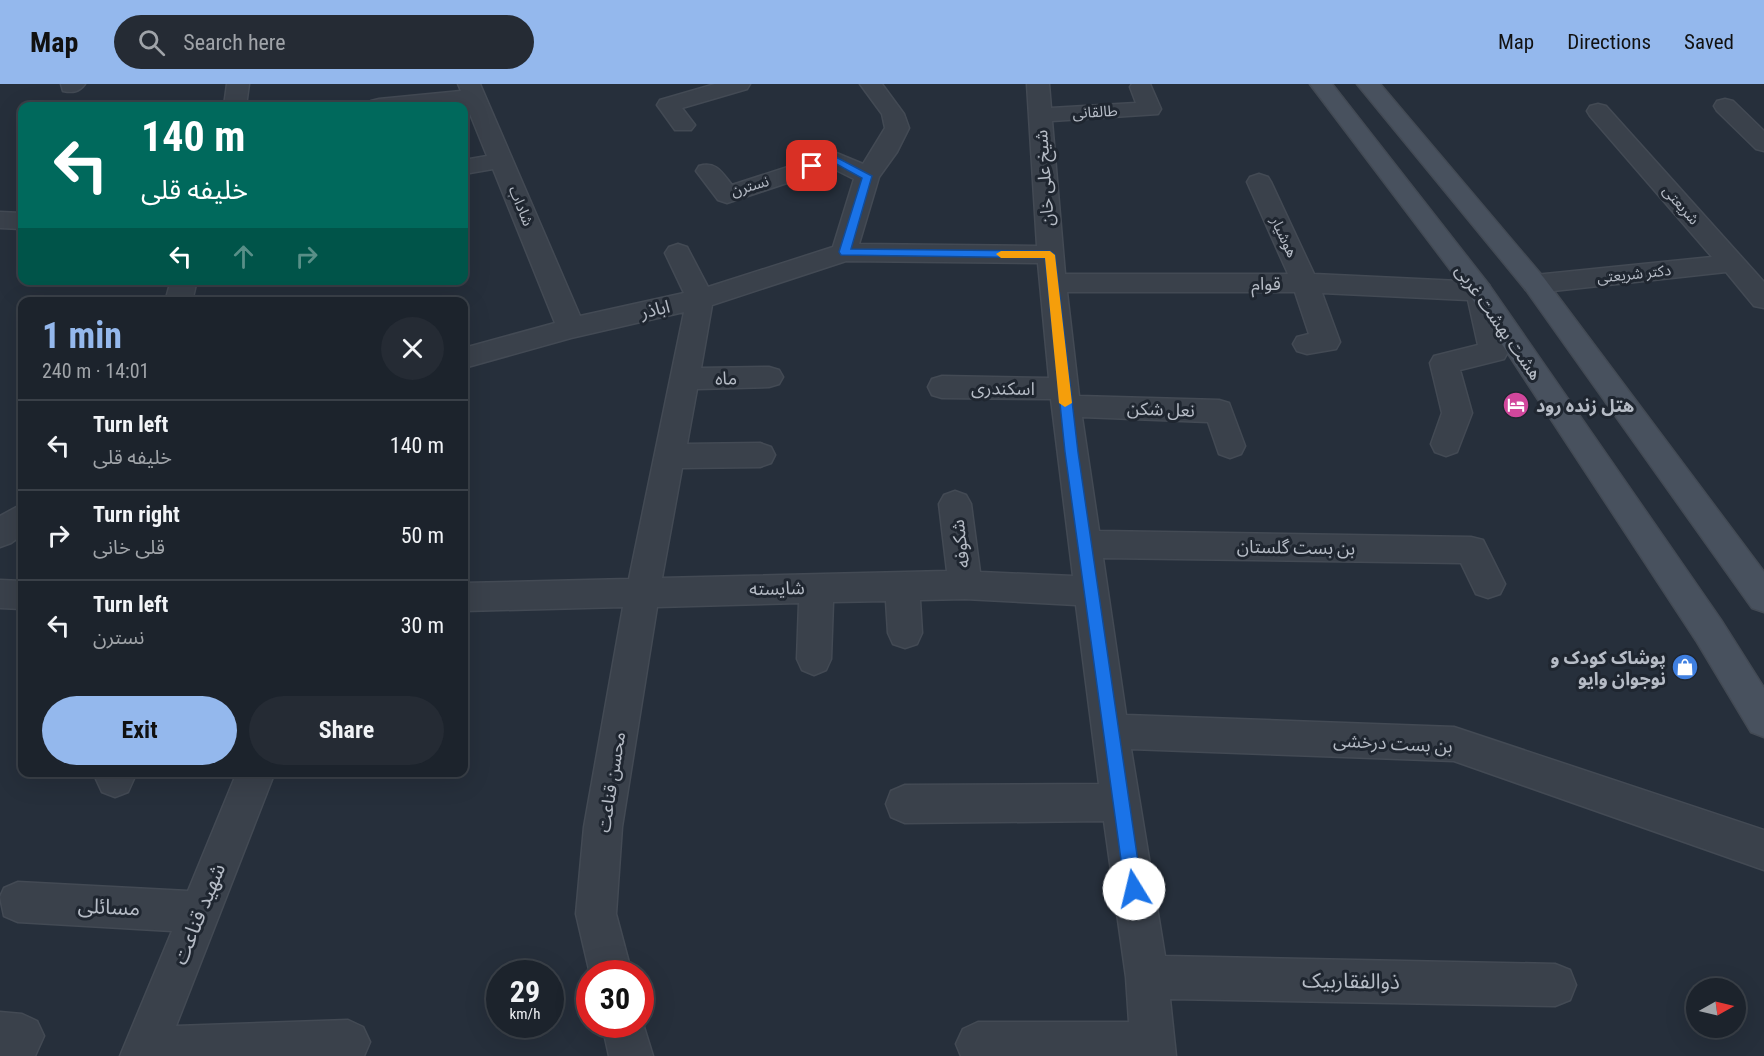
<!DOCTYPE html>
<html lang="en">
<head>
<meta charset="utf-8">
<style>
	body { margin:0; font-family:"Roboto Condensed","Noto Sans Arabic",sans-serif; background:#252b34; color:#f1f3f6; height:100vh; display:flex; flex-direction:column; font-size:22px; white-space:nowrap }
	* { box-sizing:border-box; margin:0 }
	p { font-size:20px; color:#a0a4a9 }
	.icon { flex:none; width:33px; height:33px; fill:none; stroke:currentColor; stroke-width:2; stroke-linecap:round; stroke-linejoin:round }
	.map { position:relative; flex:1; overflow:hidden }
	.sheet { position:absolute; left:18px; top:213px; width:450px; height:480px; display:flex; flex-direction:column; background:#1c232c; border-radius:12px; box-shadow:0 6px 24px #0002,0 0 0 2px #3a4048 }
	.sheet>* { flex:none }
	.top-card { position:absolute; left:18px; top:18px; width:450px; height:183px; border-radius:12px; box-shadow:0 6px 24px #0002,0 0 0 2px #3a4048; background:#00695c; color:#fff; overflow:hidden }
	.needle { width:39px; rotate:82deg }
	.tools { position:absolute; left:1686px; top:894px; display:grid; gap:12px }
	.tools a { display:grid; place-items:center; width:60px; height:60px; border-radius:50%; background:#1c232c; box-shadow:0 6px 24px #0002,0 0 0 2px #3a4048; font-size:30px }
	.speed { position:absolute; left:486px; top:876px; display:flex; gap:12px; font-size:30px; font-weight:700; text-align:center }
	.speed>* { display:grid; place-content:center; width:78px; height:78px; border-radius:50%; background:#1c232c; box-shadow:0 6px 24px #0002,0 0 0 2px #3a4048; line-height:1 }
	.speed small { font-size:15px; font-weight:400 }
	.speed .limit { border:9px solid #d22; background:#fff; color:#111 }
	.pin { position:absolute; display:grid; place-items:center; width:51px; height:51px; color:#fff; margin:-26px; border-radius:12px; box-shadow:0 3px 9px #0006 }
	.me { position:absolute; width:66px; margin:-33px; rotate:351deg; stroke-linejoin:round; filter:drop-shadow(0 0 4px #0008) }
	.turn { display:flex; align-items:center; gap:21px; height:126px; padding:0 24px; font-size:27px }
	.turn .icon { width:78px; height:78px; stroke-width:2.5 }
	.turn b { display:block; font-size:42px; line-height:51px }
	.lanes { display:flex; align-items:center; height:57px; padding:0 24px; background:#0003; justify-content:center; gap:30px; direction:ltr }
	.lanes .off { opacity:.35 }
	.round { display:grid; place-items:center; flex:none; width:63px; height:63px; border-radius:32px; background:#252b34 }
	.overview { display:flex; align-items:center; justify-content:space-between; height:102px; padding:0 24px }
	h1 { font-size:36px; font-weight:700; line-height:45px; color:#94b8ed }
	.primary-button { display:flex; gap:12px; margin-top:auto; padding:12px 24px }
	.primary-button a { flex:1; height:69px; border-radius:36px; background:#94b8ed; color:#111; font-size:24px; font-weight:700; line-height:69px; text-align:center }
	.primary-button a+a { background:#252b34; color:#f1f3f6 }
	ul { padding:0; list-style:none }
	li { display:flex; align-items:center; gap:18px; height:90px; padding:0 24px; border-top:2px solid #3a4048 }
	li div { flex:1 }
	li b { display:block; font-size:22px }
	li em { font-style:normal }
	header { display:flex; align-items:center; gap:36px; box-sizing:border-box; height:84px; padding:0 30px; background:#94b8ed; color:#111 }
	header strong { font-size:28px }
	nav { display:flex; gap:33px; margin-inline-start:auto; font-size:21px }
	.search { width:420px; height:54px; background:#252b34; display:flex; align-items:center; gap:15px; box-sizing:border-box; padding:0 21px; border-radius:33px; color:#a0a4a9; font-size:22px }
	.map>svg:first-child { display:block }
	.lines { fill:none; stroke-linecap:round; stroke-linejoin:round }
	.street-casing { stroke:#434a54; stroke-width:3 }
	.secondary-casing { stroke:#434a54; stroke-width:3 }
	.street { fill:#3a414b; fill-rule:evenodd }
	.secondary { fill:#48515e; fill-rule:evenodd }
	.route { fill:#1a73e8; stroke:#114b97; stroke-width:1.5 }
	.slow { fill:#f59e0b }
	.labels { text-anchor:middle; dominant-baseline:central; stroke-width:6; stroke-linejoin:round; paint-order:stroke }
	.far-street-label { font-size:15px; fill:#b6bcc6; stroke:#1f2630 }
	.street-label { font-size:18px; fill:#b6bcc6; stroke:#1f2630 }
	.poi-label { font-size:18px; font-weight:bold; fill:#b6bcc6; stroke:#1f2630; text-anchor:start }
	.near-street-label { font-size:21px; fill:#b6bcc6; stroke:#1f2630 }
</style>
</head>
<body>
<header>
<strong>Map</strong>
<div class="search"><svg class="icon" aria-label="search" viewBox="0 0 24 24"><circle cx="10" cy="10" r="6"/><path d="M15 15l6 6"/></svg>Search here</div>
<nav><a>Map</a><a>Directions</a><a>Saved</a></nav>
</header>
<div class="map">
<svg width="1764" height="972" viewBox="0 0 1764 972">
	<rect width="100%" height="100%" fill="#262f3b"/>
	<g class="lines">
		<defs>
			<path id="street" d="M61 0H85C79 8 73 9 63 7Z
				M227 0H249L246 22H224Z
				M458 0H480L580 232 684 209 665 169 669 163 678 160 687 163 708 203 833 163 854 95 832 84 727 119 718 116 696 87 699 82C717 77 722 89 732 101L834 68 863 80 885 44 882 30 860 0H882L904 30 909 44 897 68 879 93 859 160 1037 162 1027 0H1049L1051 24 1136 19 1130 3 1132 0H1150L1161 25 1158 30 1052 37 1065 190H1288L1247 98 1250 93 1259 90 1268 93 1271 98 1314 190 1480 198 1489 201 1508 268 1504 275 1460 286 1472 329 1457 368 1446 372 1435 368 1431 360 1442 329 1430 279 1434 272 1478 261 1468 216 1322 209 1340 258 1336 265 1307 270 1297 267 1293 260 1297 253 1309 250 1295 208H1067L1079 312 1219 316 1229 319 1245 362 1241 370 1230 374 1219 370 1208 338 1082 333 1099 447 1471 453 1483 456 1505 500 1500 510 1488 514 1476 510 1461 479 1103 474 1126 631 1454 643 1764 746V786L1454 677 1131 665 1165 872 1555 880 1570 886 1576 901 1570 916 1555 922 1170 915 1176 972H961L956 960 963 945 978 938H1129L1126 893 1104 737 905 739 891 733 886 720 891 707 905 701 1099 700 1076 521 965 515 920 516 922 549 917 560 905 564 893 560 888 549 886 517 833 518 831 575 826 586 814 591 802 586 797 575 799 519 657 523 622 743 616 830 632 890H590L576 830 584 743 623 523 464 527V499L629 495 684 228 571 254 464 284V264L555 239 493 85 464 90V76L487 72 466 20 438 22H368L371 17 379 15 461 7ZM846 177 1038 179 1049 294 942 292 932 295 928 303 932 311 942 314 1051 315 1073 492 980 488 971 420 966 411 955 407 944 411 939 420 947 487 662 494 682 384 760 383 771 379 775 371 771 363 760 359 687 360 697 305 769 303 779 300 783 293 779 286 769 283 701 284 712 221Z
				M715 0H750L747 5 682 24 695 41 691 46H675L657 21 660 16Z
				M1725 15 1733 17 1764 47V67L1756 65 1717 27 1714 22 1717 17Z
				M1598 20 1606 22 1764 198V224L1754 222 1726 188 1535 209 1526 206 1522 200 1526 194 1535 191 1712 173 1590 32 1587 27 1590 22Z
				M0 128 22 129V145L0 144Z
				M171 196H197L192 218H165Z
				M22 420V451L11 459 0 463V432Z
				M0 496 22 497V525L0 524Z
				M99 688H137L128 708 115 713 102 708 96 695Z
				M237 688H275L176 942 348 936 363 943 370 958 364 972H120L172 847 18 838 4 832 0 813 4 804 18 798 188 807Z
				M0 928 22 930 37 937 44 952 35 972H0Z
				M640 930 653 972H609L602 940H640Z"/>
			<path id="secondary" d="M1310 0H1332L1489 201 1721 536 1764 604V653L1751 648 1697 558 1471 213Z
				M1357 0H1380L1544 194 1764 488V528L1752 524 1526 206Z"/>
		</defs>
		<use href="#street" class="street-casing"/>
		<use href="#secondary" class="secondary-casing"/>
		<use href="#street" class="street"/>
		<use href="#secondary" class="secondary"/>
	</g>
	<path class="route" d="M834 72 872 92 851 165 1050 167 1055 171 1078 368 1142 805 1140 811 1134 814 1128 811 1125 805 1065 368 1045 174 841 171 839 168 862 94 833 78 812 85 807 82Z"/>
	<path class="slow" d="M1050 167 1055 171 1072 319 1065 323 1059 319 1045 174H1001L996 170 1001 167Z"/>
	<defs>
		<symbol id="hotel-disc" viewBox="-11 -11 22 22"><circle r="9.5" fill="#d1479c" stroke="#1f2630"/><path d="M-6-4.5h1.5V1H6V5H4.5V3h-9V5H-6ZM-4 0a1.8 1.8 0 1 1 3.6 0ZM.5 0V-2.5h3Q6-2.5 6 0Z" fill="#fff"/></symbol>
		<symbol id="shop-disc" viewBox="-11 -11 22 22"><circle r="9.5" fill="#3f7fe0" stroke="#1f2630"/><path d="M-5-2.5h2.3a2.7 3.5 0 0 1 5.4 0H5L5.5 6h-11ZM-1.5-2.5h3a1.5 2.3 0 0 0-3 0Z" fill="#fff"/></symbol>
	</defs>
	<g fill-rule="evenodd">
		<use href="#hotel-disc" x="1501" y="306" width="30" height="30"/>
		<use href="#shop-disc" x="1670" y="568" width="30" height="30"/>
	</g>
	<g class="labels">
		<g class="far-street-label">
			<text transform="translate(1095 28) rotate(-3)">طالقانی</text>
			<text transform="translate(750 102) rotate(-16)">نسترن</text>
			<text transform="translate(1681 121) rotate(49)">شریعتی</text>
			<text transform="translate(521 122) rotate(68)">شاداب</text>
			<text transform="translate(1284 153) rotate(65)">هوشیار</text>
			<text transform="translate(1634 190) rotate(-6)">دکتر شریعتی</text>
		</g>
		<g class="street-label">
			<text transform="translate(1044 94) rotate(-94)">شیخ علی خان</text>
			<text x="1266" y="199">قوام</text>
			<text transform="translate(655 225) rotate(-13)">اباذر</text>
			<text transform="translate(1499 238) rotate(55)">هشت بهشت غربی</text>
			<text transform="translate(726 294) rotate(-1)">ماه</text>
			<text transform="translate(1003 304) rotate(1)">اسکندری</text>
			<text transform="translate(1161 325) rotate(2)">نعل شکن</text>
			<text transform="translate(960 460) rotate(-97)">شکوفه</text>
			<text transform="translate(1296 463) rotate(1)">بن بست گلستان</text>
			<text transform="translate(777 504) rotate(-1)">شایسته</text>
			<text transform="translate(1393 659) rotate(3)">بن بست درخشی</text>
			<text transform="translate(611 698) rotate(-81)">محسن قناعت</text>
		</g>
		<g class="poi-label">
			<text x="1536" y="321">هتل زنده رود</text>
			<text x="1666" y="573" text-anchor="end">پوشاک کودک و<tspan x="1666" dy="21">نوجوان وایو</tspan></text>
		</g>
		<g class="near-street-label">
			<text transform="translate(109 823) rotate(3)">مسائلی</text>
			<text transform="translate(199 830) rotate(-68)">شهید قناعت</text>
			<text transform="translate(1351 897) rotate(1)">ذوالفقاربیک</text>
		</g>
	</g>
</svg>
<div class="tools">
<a><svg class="needle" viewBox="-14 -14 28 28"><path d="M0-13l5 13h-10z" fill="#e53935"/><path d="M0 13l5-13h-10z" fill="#a0a4a9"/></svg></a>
</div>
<div class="speed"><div>29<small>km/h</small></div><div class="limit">30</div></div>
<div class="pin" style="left:812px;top:82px;background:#d93025"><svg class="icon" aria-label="arrive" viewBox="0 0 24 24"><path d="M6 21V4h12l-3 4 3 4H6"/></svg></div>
<svg class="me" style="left:1134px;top:805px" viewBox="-20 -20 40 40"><circle r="19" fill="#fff"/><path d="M0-13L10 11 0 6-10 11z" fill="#1a73e8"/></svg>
<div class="top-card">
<div class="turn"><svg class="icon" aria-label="left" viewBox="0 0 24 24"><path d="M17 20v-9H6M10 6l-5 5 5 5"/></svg><div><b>140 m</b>خلیفه قلی</div></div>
<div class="lanes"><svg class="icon" aria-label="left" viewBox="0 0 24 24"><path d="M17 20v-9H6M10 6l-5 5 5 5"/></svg><svg class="icon off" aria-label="ahead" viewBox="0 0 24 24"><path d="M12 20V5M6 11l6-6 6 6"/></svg><svg class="icon off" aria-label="right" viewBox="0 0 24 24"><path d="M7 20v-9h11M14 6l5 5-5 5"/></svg></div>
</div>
<section class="sheet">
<div class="overview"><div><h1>1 min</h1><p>240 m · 14:01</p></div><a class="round"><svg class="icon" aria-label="close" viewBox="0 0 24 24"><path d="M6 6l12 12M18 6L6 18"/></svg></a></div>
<ul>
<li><svg class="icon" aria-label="left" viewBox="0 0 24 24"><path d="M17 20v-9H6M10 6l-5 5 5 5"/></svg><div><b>Turn left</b><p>خلیفه قلی</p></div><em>140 m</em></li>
<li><svg class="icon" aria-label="right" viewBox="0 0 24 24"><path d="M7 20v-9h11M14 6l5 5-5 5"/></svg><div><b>Turn right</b><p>قلی خانی</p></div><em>50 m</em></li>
<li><svg class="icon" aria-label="left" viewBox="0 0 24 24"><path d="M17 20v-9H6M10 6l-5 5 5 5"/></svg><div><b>Turn left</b><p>نسترن</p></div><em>30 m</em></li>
</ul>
<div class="primary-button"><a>Exit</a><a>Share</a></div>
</section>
</div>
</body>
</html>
